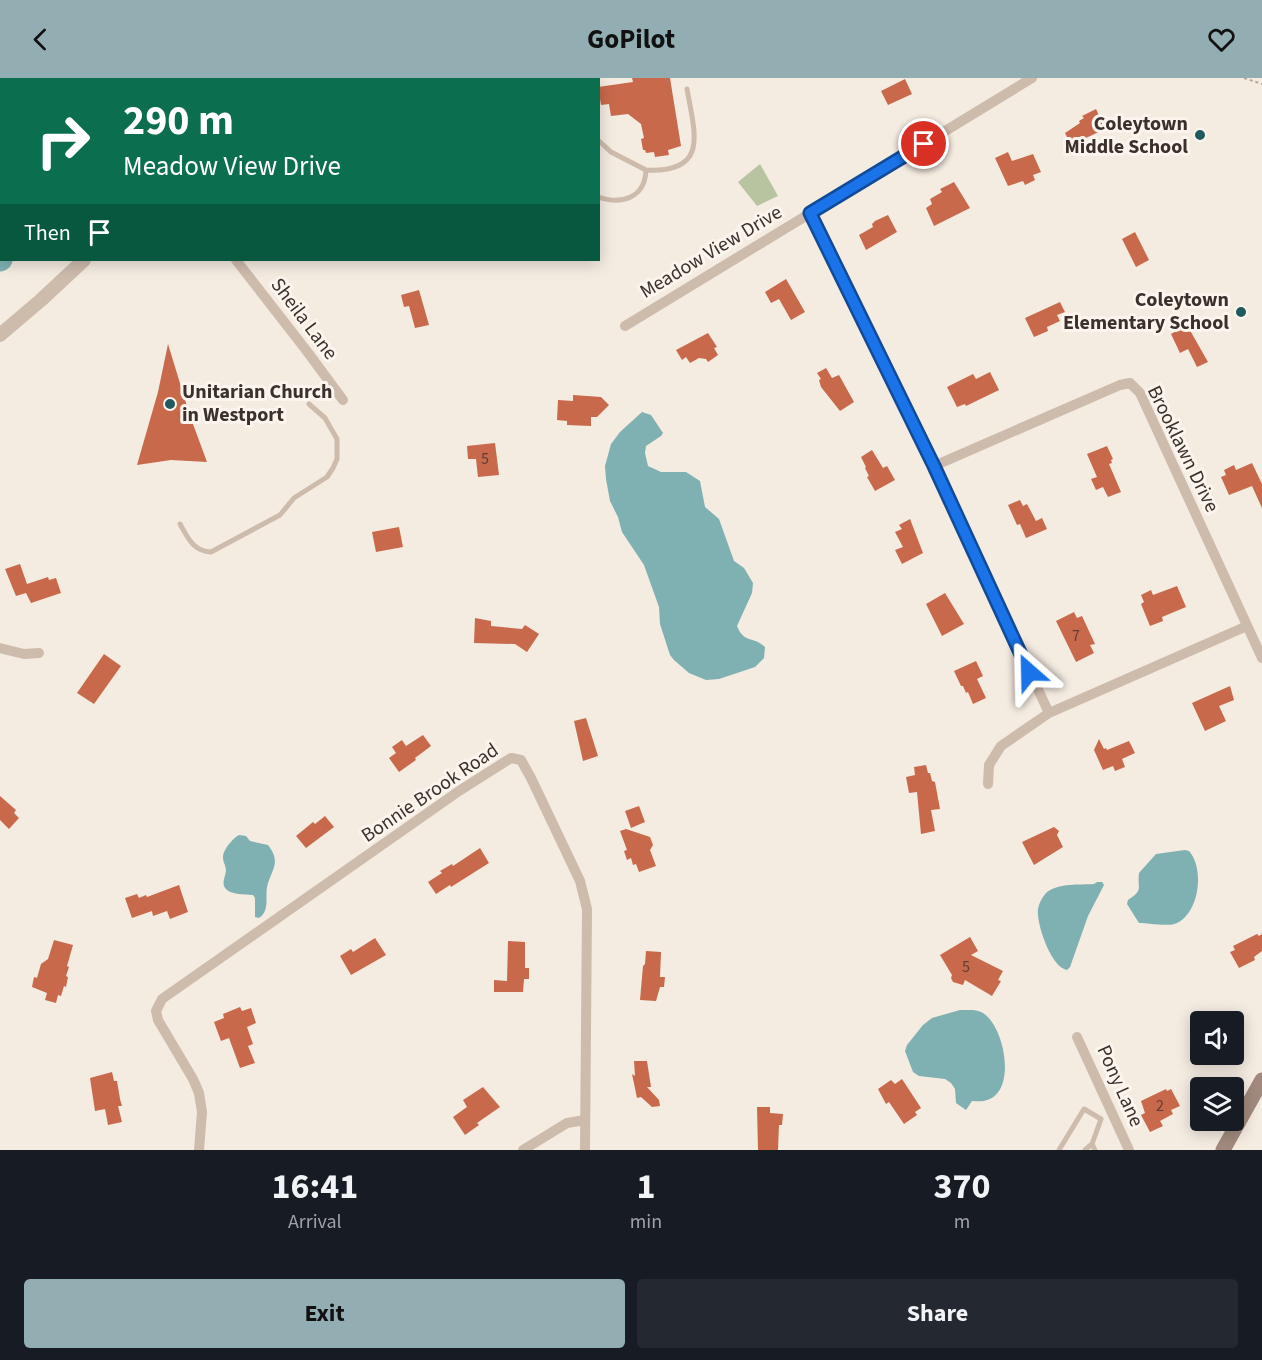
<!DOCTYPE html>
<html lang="en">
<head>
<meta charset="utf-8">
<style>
	body { margin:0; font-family:"Source Sans 3",sans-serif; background:#242831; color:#f1f3f6; height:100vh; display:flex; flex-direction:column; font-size:22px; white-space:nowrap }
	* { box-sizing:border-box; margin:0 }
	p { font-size:20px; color:#9ea1a6 }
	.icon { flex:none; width:33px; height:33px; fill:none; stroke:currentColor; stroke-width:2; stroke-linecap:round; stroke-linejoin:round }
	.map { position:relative; height:1072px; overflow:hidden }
	.drawer { display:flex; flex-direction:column; background:#171b24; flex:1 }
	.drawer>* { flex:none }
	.hud { position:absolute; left:0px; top:0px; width:600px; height:183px; box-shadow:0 3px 15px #0003; background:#0b6e4f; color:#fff; overflow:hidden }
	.tools { position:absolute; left:1190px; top:933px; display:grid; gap:12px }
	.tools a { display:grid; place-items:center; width:54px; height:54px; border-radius:6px; background:#171b24; box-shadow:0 3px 15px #0003; font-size:30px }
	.pin { position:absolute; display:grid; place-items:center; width:51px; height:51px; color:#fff; margin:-26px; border:3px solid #fff; border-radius:50%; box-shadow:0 2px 6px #0007 }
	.me { position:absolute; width:66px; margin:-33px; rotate:335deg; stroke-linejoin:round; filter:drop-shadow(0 0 4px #0008) }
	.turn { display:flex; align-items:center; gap:21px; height:126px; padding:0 24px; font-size:27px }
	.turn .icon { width:78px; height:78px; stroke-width:2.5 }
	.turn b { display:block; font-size:42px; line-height:51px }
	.then { display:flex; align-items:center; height:57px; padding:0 24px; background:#0003; gap:12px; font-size:22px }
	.eta { display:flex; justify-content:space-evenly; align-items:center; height:102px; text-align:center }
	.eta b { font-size:36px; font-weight:700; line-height:42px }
	.cta { display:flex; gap:12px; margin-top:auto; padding:12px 24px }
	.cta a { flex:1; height:69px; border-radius:6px; background:#92aeb2; color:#111; font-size:24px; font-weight:700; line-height:69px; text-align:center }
	.cta a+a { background:#242831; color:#f1f3f6 }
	header { display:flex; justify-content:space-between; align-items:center; height:78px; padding:0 24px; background:#92aeb2; color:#111; font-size:27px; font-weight:700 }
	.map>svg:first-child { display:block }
	.green { fill:#b8c4a0 }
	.water { fill:#7fb0b2 }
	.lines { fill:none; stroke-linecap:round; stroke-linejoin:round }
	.river { stroke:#7fb0b2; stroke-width:21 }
	.building { fill:#c8694b }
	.path { stroke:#b9a596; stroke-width:2; stroke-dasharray:3 3; stroke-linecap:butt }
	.service { stroke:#cdbbac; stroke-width:5 }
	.minor { stroke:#cdbbac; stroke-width:10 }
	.tertiary { stroke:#cdbbac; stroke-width:14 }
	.secondary { stroke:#a18a7d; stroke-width:15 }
	.route-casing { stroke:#114b97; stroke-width:15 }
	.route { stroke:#1a73e8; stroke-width:10 }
	.poi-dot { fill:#1f5a5e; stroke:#fbf5ee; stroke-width:2 }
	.labels { text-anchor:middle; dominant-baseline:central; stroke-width:6; stroke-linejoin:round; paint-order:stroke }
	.number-label { font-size:16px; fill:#5e3e33 }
	.poi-label { font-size:20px; font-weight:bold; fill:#3b302b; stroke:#fbf5ee; text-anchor:end }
	.street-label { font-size:20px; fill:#3b302b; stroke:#fbf5ee }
</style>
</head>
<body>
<header><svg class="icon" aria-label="back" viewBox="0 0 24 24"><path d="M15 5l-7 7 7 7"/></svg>GoPilot<svg class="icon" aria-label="heart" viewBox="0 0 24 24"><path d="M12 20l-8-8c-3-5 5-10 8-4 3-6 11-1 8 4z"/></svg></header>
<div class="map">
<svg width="1262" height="1072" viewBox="0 0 1262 1072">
	<rect width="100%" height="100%" fill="#f4ebe1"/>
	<path class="green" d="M760 86 778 118 757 128 738 104Z"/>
	<path class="water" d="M642 334 651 337 663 355 661 358 646 368 645 375 648 388 661 394H686L700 403 705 429 719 441 734 483 744 490 753 505 752 515 737 548C744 566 754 558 765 569L764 580 755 589 719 601 706 602 689 595 674 582 670 577 660 546 659 529 644 487 622 454 618 439 610 423 606 401 605 388 611 366 620 354Z
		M239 757 246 758 250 763 268 767C282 785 271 792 267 809 265 821 270 832 259 840L255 839V820L253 817C245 816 231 817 226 811 221 806 225 799 226 793 226 787 223 785 223 779 223 772 233 760 239 757Z
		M1185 772 1189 773C1205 791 1199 835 1177 845 1170 849 1148 845 1139 845L1127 826 1128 822C1144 811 1137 812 1139 795L1156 776Z
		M1097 804H1102L1104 807 1088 838 1070 889 1067 892C1051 890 1036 845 1038 831 1039 825 1043 818 1047 814 1060 805 1079 807 1094 806Z
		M960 932C968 932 977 931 983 935 1005 949 1017 1013 987 1022 983 1024 977 1023 972 1023L966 1032 956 1025 955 1011 951 1005 945 1001 919 998 913 994 905 973 907 967 923 947 932 940Z"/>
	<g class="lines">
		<path class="river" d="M163 2 166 0
			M0 183 2 182"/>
	</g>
	<path class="building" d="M632 0H670L681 68 668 72 669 77 655 79 654 74 646 75 645 72H643L641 61 644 60 641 46 628 36 611 38 609 26 601 27 598 9 633 4Z
		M905 1 912 16 888 27 881 13Z
		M1096 31 1105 51 1071 67 1065 55 1080 45 1079 43 1084 40 1082 38Z
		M1008 74 1012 83 1033 76 1041 94 1033 97 1035 102 1025 107 1023 103 1008 108 995 80Z
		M954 104 970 130 934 148 926 130 932 126 930 121 942 114 940 111Z
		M888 137 897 154 866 172 859 157 873 149 872 146 875 143Z
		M1135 154 1149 182 1136 189 1122 161Z
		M786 201 805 234 791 242 779 221 771 225 765 214Z
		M419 212 429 247 415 250 409 228 404 229 401 217Z
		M1060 224 1065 234 1057 237 1060 243 1047 249 1048 253 1034 259 1025 240Z
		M1187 247 1208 284 1197 289 1188 271 1180 275 1171 256Z
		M708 255 717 269 714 270 718 277 708 284 706 281 699 280 690 285 686 279 682 282 676 272Z
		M168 266 190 338 207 384 171 382 137 387 158 314Z
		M826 290 832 300 839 297 854 324 840 333 821 309 819 302 821 301 817 295Z
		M990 294 999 312 966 328 965 326 957 329 947 309 973 296 976 301Z
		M573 317 601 319 609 327 597 339H591V348L567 347V343L557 342 558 322 573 323Z
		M495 365 499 397 478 399 476 381H468L467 368Z
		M1107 368 1113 381 1111 382 1112 385 1109 386 1121 414 1108 419 1103 409 1096 412 1091 401 1097 399 1087 376Z
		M872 372 883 390 887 388 895 402 875 413 867 399 869 398 865 390 866 389 861 379Z
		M1252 385 1262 406V430L1252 408 1229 417 1221 399 1226 397 1224 392 1234 387 1236 392Z
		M1020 422 1023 428 1027 426 1036 443 1042 440 1047 451 1026 460 1020 446 1017 447 1008 427Z
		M910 441 923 475 902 486 895 472 903 469 895 454 902 451 899 447Z
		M399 449 403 469 376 474 372 454Z
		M20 486 27 506 48 499 49 502 56 500 61 515 31 525 26 515 16 518 5 491Z
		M1177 508 1186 529 1162 539 1163 543 1150 548 1141 526 1144 524 1141 517 1151 512 1153 517Z
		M945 515 964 546 942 558 926 526Z
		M1074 534 1077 540 1082 538 1095 566 1090 567 1094 575 1076 584 1056 543Z
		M475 540 491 543V548L522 551 525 547 539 556 527 574 515 566 474 565Z
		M104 576 121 588 94 626 77 615Z
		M976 583 983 598 977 601 986 620 973 626 968 614 966 615 963 608H961L954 593Z
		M1230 608 1234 622 1219 628 1226 643 1205 653 1192 625Z
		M586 640 598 678 583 683 574 643Z
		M423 657 431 668 415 680 416 682 399 694 389 680 396 675 392 669 402 662 406 668Z
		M1099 661 1104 671 1106 670 1107 672 1129 663 1135 675 1122 681 1125 689 1115 693 1113 688 1103 692 1094 672Z
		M926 687 928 695H930L932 703 935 704 940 731 931 732 935 753 921 756 917 714 909 715 906 699 915 697 914 689Z
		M0 718 16 732 14 735 19 740 9 751 0 742Z
		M639 728 645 744 631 750 625 733Z
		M325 738 334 749 306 770 296 758 313 744 315 746Z
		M1054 749 1059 753 1057 757 1063 769 1034 787 1022 764Z
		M626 751 650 759 653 767 650 772 656 788 639 794 636 786 633 787 631 780 627 782 624 773 627 772 620 753Z
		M480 770 489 785 451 809 450 807 436 816 428 804 442 795 440 793 452 786 453 788Z
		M179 807 188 834 170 841 167 833 153 838 152 833 132 840 125 820 137 816 139 820 146 817 147 819Z
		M1257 856 1259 858 1262 856V873L1254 879 1255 882 1239 890 1230 874 1235 872 1233 868Z
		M970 859 978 873 971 877 1003 893 998 902 1001 903 992 918 965 902 963 907 953 904 951 900 952 897 940 877Z
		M375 860 386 877 351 897 340 878 351 871 353 874Z
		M54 862 73 867 67 888 69 889 66 898 68 899 66 909 64 908 61 918 58 917 56 925 45 922 47 915 32 909 34 899 37 900 41 886 48 881Z
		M508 863 525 864V890H529V901H524L523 914H494V902L507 903Z
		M646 873 661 874 660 899H665L664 909H660L656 923 640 922 643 888 645 886Z
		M240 929 242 933 251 930 256 945 247 949 253 966 248 968 255 985 240 990 229 960 221 963 214 944 224 940 223 936Z
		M634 983H647L651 1009H647L659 1022 660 1028 652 1029 641 1019 637 1020 632 996 635 998Z
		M112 994 114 1003H117L120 1021 122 1028H118L122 1044 108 1047 105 1031 95 1033 90 1000Z
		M902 1001 921 1030 915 1034 917 1037 904 1046 889 1024 886 1026 878 1011 891 1002 895 1006Z
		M483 1009 500 1029 477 1045 479 1047 465 1057 453 1039 467 1029 463 1022Z
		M1166 1011 1167 1013 1171 1011 1180 1028 1171 1032 1173 1036 1160 1043 1163 1048 1150 1054 1141 1037 1145 1035 1141 1023Z
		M757 1029H770V1035L783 1036 782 1047H779L778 1072H758Z"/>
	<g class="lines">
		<path class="path" d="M1244 0 1262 6"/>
		<path class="service" d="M578 2 579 0
			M598 62 611 74 646 92C645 120 622 127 598 119
			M646 92C709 95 695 56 687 11
			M180 446C188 460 193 473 211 474L280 437 294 420 327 399 333 390 337 381V361L325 340 309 326
			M1059 1072 1084 1031 1101 1041 1092 1066
			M1085 1072 1092 1066 1095 1072"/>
		<path class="minor" d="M311 2 314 0
			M810 135 934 388 1049 635
			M236 182 306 272 343 322
			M625 248 1032 0
			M934 388 1120 307 1130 305 1140 315 1262 580
			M0 570 24 576 39 575
			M988 706 989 687 1001 668 1049 635 1247 548
			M1077 959 1129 1072
			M199 1072 202 1034 199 1015 193 1001 158 942 156 933 162 921 459 713 511 680 521 682 531 700 580 803 587 831 585 1072
			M523 1072 567 1045 585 1042"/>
		<path class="tertiary" d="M201 2 202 0
			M0 257 41 222 84 182"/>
		<path class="secondary" d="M1223 1072 1262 1002"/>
	</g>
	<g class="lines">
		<defs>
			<path id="route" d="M924 66 810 135 934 388 1029 594"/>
		</defs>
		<use href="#route" class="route-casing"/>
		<use href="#route" class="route"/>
	</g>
	<g class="poi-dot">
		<circle cx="1200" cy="57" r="6"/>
		<circle cx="1241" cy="234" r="6"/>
		<circle cx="170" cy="326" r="6"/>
	</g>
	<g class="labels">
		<g class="number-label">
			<text x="485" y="381">5</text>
			<text x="1076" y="558">7</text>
			<text x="966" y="889">5</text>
			<text x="1160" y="1028">2</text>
		</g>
		<g class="poi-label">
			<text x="1188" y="46">Coleytown<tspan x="1188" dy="23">Middle School</tspan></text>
			<text x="1229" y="222">Coleytown<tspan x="1229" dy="23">Elementary School</tspan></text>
			<text x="182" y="314" text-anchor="start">Unitarian Church<tspan x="182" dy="23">in Westport</tspan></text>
		</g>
		<g class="street-label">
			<text transform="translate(711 174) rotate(-31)">Meadow View Drive</text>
			<text transform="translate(304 241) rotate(53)">Sheila Lane</text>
			<text transform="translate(1183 371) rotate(64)">Brooklawn Drive</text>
			<text transform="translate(430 715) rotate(-34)">Bonnie Brook Road</text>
			<text transform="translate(1120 1008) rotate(66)">Pony Lane</text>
		</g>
	</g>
</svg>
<div class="tools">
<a><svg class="icon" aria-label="sound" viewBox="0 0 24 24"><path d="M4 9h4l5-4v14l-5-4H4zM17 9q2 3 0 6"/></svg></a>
<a><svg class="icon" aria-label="layers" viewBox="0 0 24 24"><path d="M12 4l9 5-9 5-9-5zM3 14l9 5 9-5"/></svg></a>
</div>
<div class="pin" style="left:924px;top:66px;background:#d93025"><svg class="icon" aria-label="arrive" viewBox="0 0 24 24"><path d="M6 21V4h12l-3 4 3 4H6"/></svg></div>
<svg class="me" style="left:1029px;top:594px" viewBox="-20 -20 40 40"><path d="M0-17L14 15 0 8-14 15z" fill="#1a73e8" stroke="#fff" stroke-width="4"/></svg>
<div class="hud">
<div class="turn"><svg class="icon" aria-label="right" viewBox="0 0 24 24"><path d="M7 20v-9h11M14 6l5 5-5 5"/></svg><div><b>290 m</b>Meadow View Drive</div></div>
<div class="then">Then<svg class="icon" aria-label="arrive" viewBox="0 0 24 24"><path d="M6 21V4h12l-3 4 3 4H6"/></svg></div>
</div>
</div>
<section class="drawer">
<div class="eta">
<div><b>16:41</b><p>Arrival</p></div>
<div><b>1</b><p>min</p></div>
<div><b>370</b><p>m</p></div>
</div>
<div class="cta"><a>Exit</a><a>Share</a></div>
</section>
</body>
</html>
